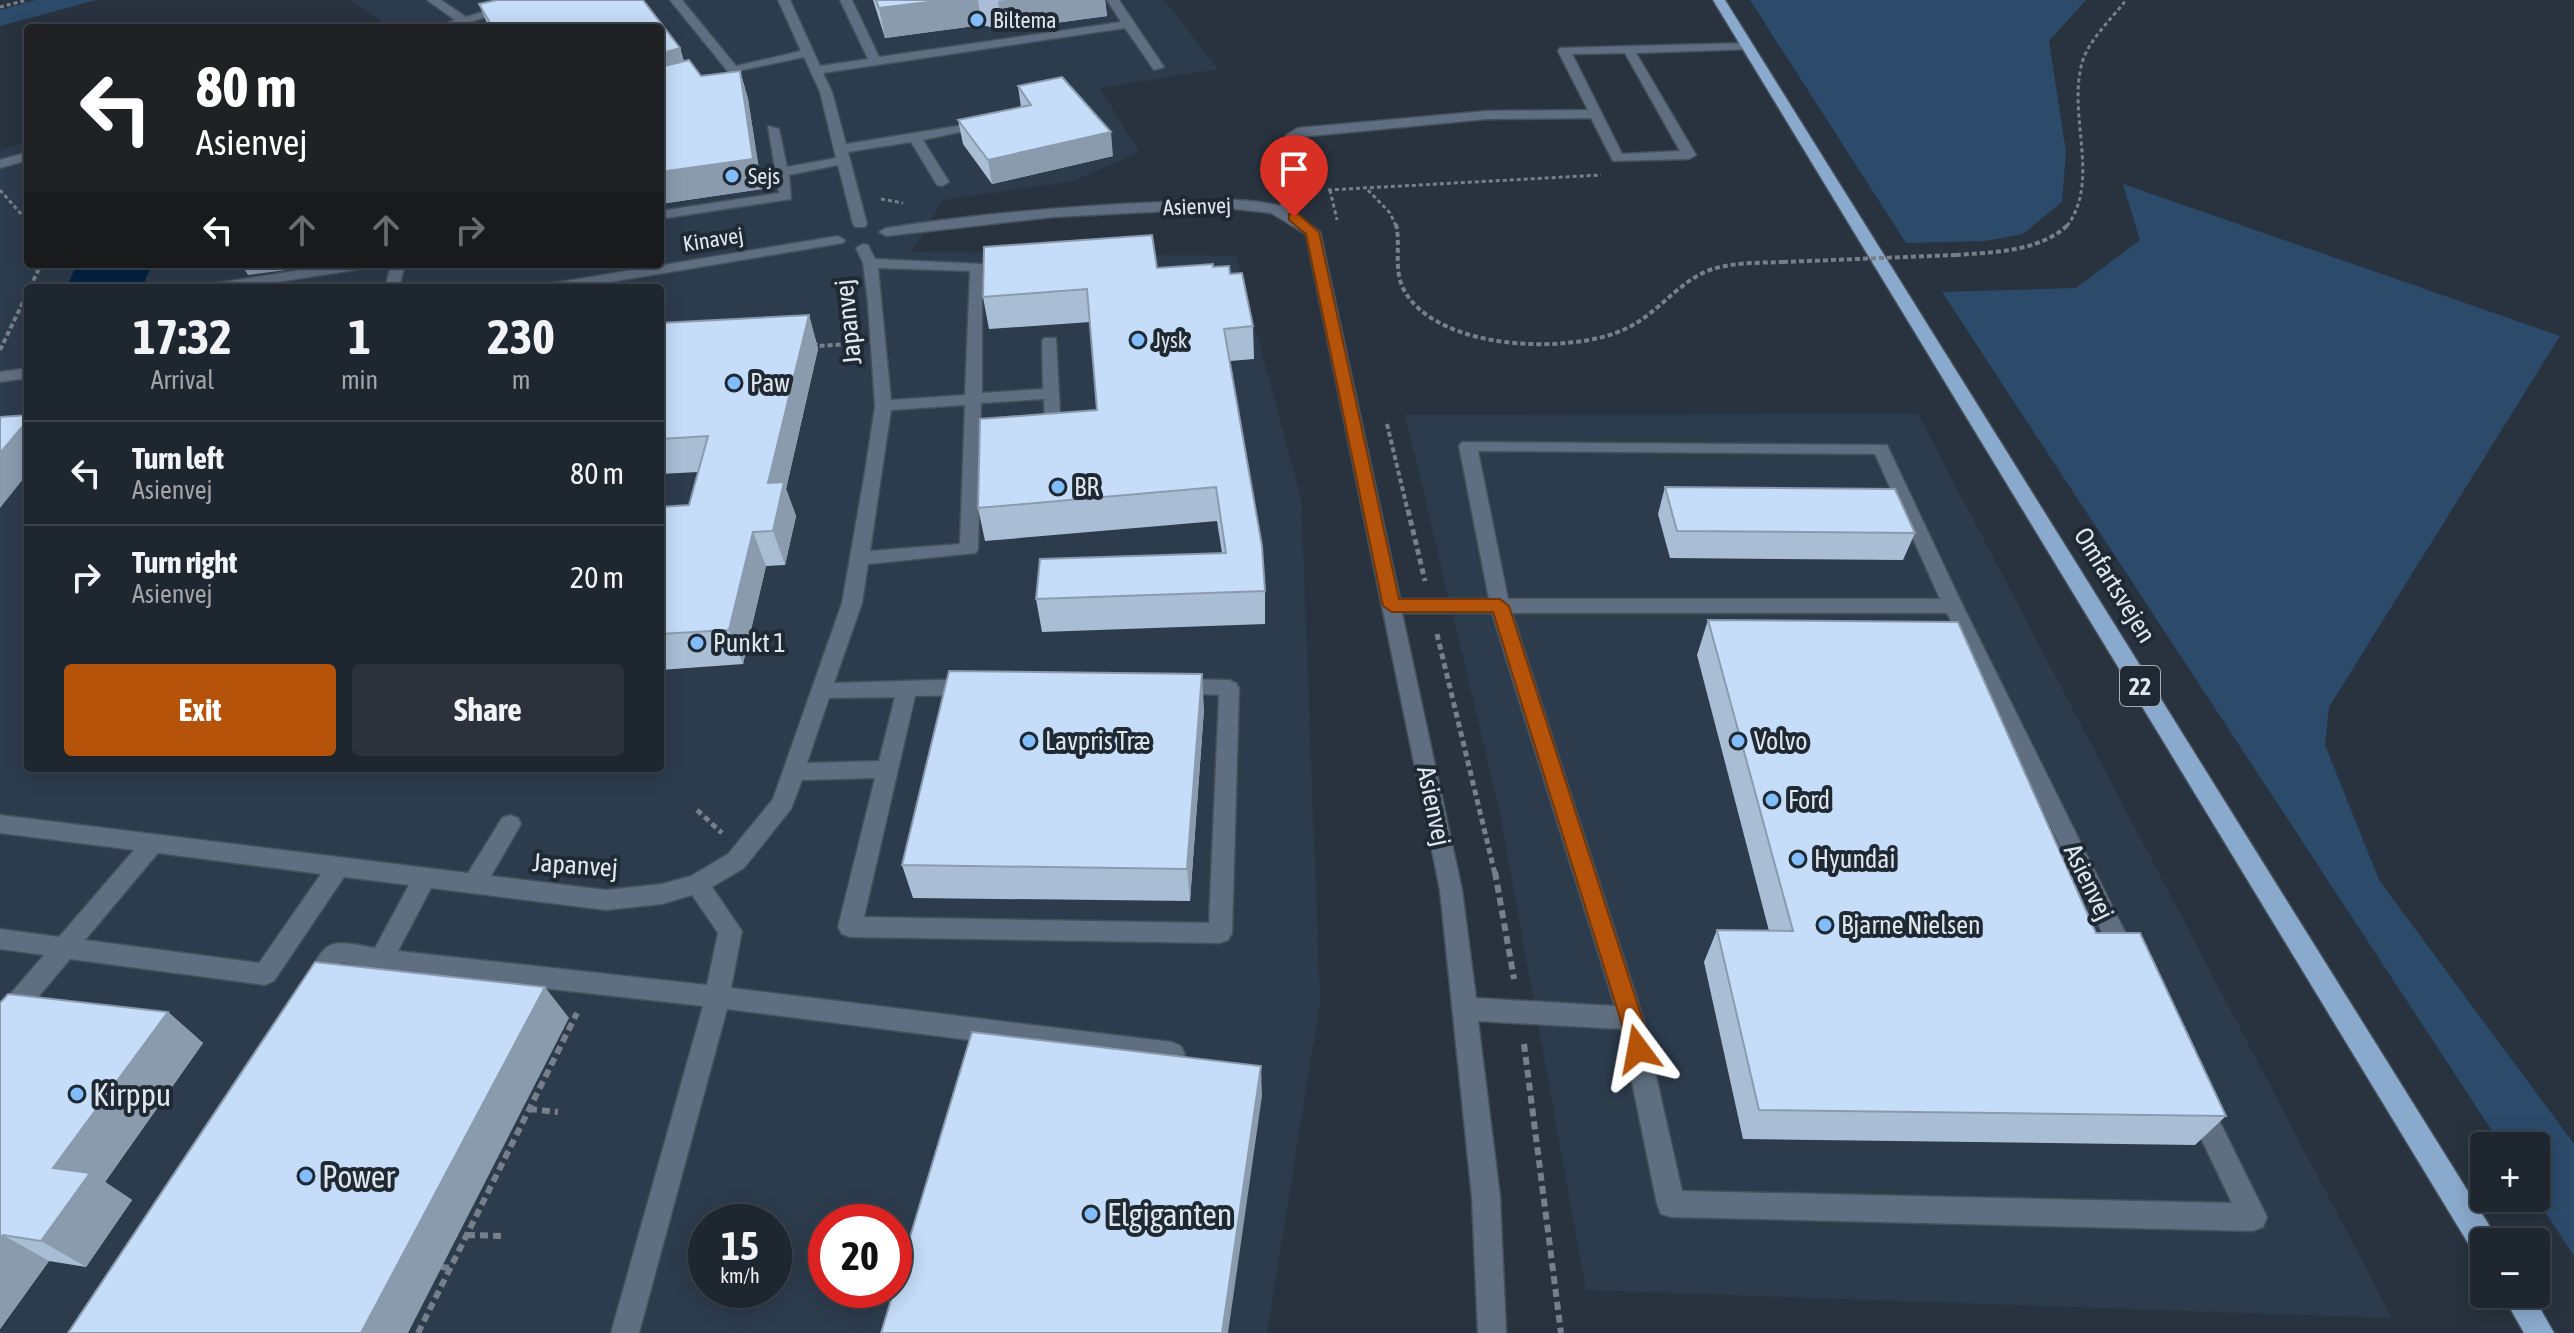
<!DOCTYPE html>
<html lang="en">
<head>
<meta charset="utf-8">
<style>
	body { margin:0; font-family:"Asap Condensed",sans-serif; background:#2b323b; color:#f1f3f6; height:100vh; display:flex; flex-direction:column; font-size:30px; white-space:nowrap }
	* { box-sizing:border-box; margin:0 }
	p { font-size:26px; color:#a1a5aa }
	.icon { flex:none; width:44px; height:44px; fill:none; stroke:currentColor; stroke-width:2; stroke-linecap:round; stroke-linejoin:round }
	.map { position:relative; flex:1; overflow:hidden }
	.side { position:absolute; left:24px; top:284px; width:640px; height:488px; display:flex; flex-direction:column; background:#1e262f; border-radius:8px; box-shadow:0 4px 20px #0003,0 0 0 2px #3c434b }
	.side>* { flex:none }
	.hud { position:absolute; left:24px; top:24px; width:640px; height:244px; border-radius:8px; box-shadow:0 4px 20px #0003,0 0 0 2px #3c434b; background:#202124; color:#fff; overflow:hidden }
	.fabs { position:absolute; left:2470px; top:1132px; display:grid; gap:16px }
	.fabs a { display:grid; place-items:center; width:80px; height:80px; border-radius:8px; background:#1e262f; box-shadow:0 4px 20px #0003,0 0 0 2px #3c434b; font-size:40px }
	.speed { position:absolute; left:688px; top:1204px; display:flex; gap:16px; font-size:40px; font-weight:700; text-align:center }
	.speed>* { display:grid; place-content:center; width:104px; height:104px; border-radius:50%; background:#1e262f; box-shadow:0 4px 20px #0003,0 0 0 2px #3c434b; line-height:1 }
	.speed small { font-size:20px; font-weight:400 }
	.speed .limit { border:12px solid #d22; background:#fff; color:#111 }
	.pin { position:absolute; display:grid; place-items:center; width:68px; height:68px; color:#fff; margin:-82px -34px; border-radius:50% 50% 50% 0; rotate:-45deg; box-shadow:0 0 8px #0007 }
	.pin .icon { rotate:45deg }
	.me { position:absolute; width:88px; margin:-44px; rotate:347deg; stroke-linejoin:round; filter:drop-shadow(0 0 6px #0008) }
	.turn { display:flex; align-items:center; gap:28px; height:168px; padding:0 40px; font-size:36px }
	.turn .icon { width:104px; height:104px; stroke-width:2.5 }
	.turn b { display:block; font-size:56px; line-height:68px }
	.lanes { display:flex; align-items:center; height:76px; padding:0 40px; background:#0003; justify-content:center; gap:40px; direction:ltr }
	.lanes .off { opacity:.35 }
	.eta { display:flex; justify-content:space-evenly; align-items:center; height:136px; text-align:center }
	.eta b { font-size:48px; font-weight:700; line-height:56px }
	.primary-button { display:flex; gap:16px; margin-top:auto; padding:16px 40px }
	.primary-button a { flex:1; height:92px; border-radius:8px; background:#b45309; color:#fff; font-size:32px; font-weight:700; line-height:92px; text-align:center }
	.primary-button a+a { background:#2b323b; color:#f1f3f6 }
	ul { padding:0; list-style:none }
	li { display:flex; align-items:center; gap:24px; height:104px; padding:0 40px; border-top:2px solid #3c434b }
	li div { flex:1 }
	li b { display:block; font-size:30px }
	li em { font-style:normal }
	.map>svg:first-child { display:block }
	.built { fill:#2d3c4d; fill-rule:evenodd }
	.green { fill:#2c4b6b }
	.water { fill:#024 }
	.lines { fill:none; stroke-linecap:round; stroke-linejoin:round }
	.minor-casing { stroke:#45505b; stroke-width:3 }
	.major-casing { stroke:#45505b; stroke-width:3 }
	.path-far3 { stroke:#77808a; stroke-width:3; stroke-dasharray:4 3; stroke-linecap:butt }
	.path-far2 { stroke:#77808a; stroke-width:4; stroke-dasharray:5 3; stroke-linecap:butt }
	.path-far1 { stroke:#77808a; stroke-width:5; stroke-dasharray:6 4; stroke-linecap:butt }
	.path { stroke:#77808a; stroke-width:6; stroke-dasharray:8 5; stroke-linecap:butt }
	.minor { fill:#5f6e80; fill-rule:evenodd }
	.major { fill:#8aaacd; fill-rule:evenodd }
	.path-bridge { stroke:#77808a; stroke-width:4; stroke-dasharray:5 3; stroke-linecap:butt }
	.wall { fill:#a9bed5 }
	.shaded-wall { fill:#8a9bae }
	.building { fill:#c5ddf8; stroke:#8a9bae; stroke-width:2 }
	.route { fill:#b45309; stroke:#753606; stroke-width:2 }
	.poi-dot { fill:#82bcfa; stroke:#1e2934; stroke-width:3 }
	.labels { text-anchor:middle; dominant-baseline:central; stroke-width:8; stroke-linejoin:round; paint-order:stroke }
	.far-poi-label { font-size:22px; fill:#dfe6ee; stroke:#1e2934; text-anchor:start }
	.far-street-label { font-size:22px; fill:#dfe6ee; stroke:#1e2934 }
	.shield { fill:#1e2934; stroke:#a5adb6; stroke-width:2 }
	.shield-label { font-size:24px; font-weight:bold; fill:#dfe6ee }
	.street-label { font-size:26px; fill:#dfe6ee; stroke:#1e2934 }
	.poi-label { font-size:26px; fill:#dfe6ee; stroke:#1e2934; text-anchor:start }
	.near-poi-label { font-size:32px; fill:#dfe6ee; stroke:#1e2934; text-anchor:start }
</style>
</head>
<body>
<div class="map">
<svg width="2574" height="1333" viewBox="0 0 2574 1333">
	<rect width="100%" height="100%" fill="#28333f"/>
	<path class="built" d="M351 0H1164L1218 69 1100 88 1139 152 1074 181 943 200 912 252 1236 256 1301 498 1320 1002 1267 1333H0V150L28 141V264H660V28H392ZM28 288H660V768H28ZM706 1222H774V1290H706ZM826 1222H894V1290H826Z
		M1918 414 2392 1318 1586 1290 1499 808 1405 415Z"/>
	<path class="green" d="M36 0H96L0 26V10Z
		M1750 0H2086L2049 41 2066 152 2062 202 2023 234 1986 241 1906 243Z
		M2123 184 2560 336 2329 707 2325 745 2379 880 2574 1144V1256L2536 1198V1146H2502L1942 292 2076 288 2140 240Z"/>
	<path class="water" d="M77 264H152L142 288H66Z"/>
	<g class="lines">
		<defs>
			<path id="minor" d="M427 0H441L466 17 519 0H537L453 28H435L455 20Z
				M670 0H682L736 66 801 51 778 0H790L820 66 868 59 840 0H852L879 57 1121 22 1107 0H1119L1164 67 1154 70 1125 28 823 73 832 92 846 144 982 122 988 126 923 140 949 182 942 186 937 185 911 142 848 152 867 224 865 227H855L853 224 838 165 789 175 791 199 660 219V211L779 193 768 126 779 129 787 167 836 158 820 92 804 57 729 73Z
				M1748 43 1752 45V49L1636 53 1696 155 1689 159 1613 161 1591 118 1487 119 1299 137 1304 191 1290 211 1320 232 1400 599H1489L1459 446 1462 442 1887 445 1963 606 2137 956 2133 963 2125 966 2117 963 1947 613H1512L1643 1018 1682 1191 2232 1203 2186 1107 2190 1098 2199 1095 2208 1098 2267 1217 2263 1227 2253 1231 1671 1217 1661 1214 1657 1204 1621 1029 1478 1021 1500 1197 1506 1333H1478L1472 1197 1440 890 1306 234 1271 213 1227 208 1053 217 886 236 879 232 886 228C978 214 1070 206 1163 202 1202 201 1241 196 1280 206L1290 191 1286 135 1298 128 1487 111 1588 110 1558 51 1560 48ZM1625 53 1680 151 1622 154 1572 54ZM1478 451 1875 454 1940 599H1508ZM1402 613H1492L1615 1006 1476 998 1462 890Z
				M28 152V160L0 168V160Z
				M838 236 845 240 843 243 575 288H541L548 284Z
				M863 244 868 245 875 259 982 264V393L1043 389 1042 341 1044 338H1056L1061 432 1053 437 1045 432 1044 399 981 403 978 549 976 553 868 564 862 603 834 683 970 679 977 682 980 687 977 692 970 695 915 696 864 917 1209 923 1219 695 1171 692 1168 687 1171 682 1178 679 1229 680 1236 683 1239 688 1232 933 1228 940 1220 943 850 937 842 934 838 927 875 778 802 780 791 809 744 868 712 887 742 931 731 988 1172 1042 1181 1046 1185 1054 1181 1062 1172 1066 727 1009 639 1333H611L703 1006 381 970 343 963 325 993 316 996 307 993 304 985C326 938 327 939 375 948L409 885 344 877 274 981 265 985 70 959 9 1032 0 1035V1006L44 955 0 949V929L59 937 134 850 0 833V815L468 873 502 818 510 815 518 818 521 824 491 876 606 890 662 884 691 876 728 854 773 799 842 603 865 472 875 406 868 303 863 263 856 248ZM878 268 970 271 965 395 891 400ZM965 405 960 544 870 551 891 410ZM895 697 879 761 807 763 829 698ZM158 853 321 874 259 963 85 940ZM431 888 606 910 662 904 692 895 718 933 707 985 398 951Z
				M338 264H374L367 268 240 288H204L211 284Z
				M391 264H405L399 288H385Z
				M28 368V378L0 382V372Z"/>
			<path id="major" d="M1713 0H1725L2494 1233 2497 1242H2484V1257L2474 1253Z
				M2502 1294H2532L2554 1333H2524Z"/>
		</defs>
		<use href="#minor" class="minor-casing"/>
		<use href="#major" class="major-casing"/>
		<path class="path-far3" d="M0 7 27 0
			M0 190 28 222
			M1328 190 1601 175
			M1330 190 1337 220
			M1368 190 1390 213 1396 226
			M881 199 903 203
			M2067 226C2100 182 2069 119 2081 67 2086 42 2111 20 2126 0"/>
		<path class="path-far2" d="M1396 224C1401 246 1393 270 1404 290 1437 351 1570 355 1625 329 1657 315 1677 282 1710 270 1733 262 1759 263 1783 262
			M1956 255C1994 252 2040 252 2069 224
			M30 288 41 264
			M813 342 818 346 850 344
			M0 350 28 292
			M1387 424 1408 512"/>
		<path class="path-far1" d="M1408 510 1425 581
			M1437 634 1495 874
			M697 810 722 833"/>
		<path class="path" d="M1495 872 1514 979
			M1524 1044 1561 1333
			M529 1109 558 1112
			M467 1235 502 1236
			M441 1267 451 1268
			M418 1333 577 1013"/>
		<use href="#minor" class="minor"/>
		<use href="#major" class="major"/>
		<path class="path-bridge" d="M1783 262 1956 255"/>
	</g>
	<path class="wall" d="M497 0H643L680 48 684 62 689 60 701 76 740 71 748 99 762 189 660 204V28H489L479 4Z
		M873 0H1105L1107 16 1002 30 982 25 885 38Z
		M1018 86 1113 156 992 184 963 144 958 120 1021 107Z
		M1213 267 1230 274 1253 326 1254 359 1230 361 1265 591V624L1042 632 1036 599 1222 553 1217 521 985 541 978 508 1097 410 1090 322 989 329 983 297 1157 268Z
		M809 315 818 349 786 489 796 516 785 565 766 566 743 664 660 670V507L689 505 698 472 660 474V323Z
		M1665 487 1915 533 1903 560 1670 558 1658 514Z
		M1708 620 2096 933 2226 1116 2195 1145 1743 1139 1704 962 1717 930 1769 931 1697 655Z
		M1204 709 1190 901 913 898 902 865Z
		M0 1002 168 1012 203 1043 105 1182 132 1200 86 1267 49 1261 0 1329Z"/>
	<path class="shaded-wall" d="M945 0H978L982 25 885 38 879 8Z
		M1007 0H1105L1107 16 1002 30 998 1Z
		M680 48 689 77 660 85V54Z
		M740 71 748 99 762 189 660 204V172Z
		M1111 132 1113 156 992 184 988 160Z
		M241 264H332L248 275Z
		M809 315 818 349 786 489 796 516 785 565 773 531 768 483Z
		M28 420V473L0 508V453Z
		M753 532 766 566 743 664 729 630Z
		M1202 674 1204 709 1190 901 1187 869Z
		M545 987 569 1018 408 1333H361Z
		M168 1012 203 1043 105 1182 132 1200 86 1267 41 1241 53 1168Z
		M1261 1066 1262 1096 1228 1333H1222Z
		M3 1235 49 1261 0 1329V1239Z"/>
	<path class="building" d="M497 0H643L680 48 660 54V28H493L479 4Z
		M876 0H945L879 8Z
		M689 60 701 76 740 71 753 159 660 172V67Z
		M1062 77 1111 132 988 160 958 120 1031 105 1018 86Z
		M1152 235 1157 268 1213 264V267L1229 266 1230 274 1242 273 1253 326 1224 329 1262 546 1265 591 1036 599 1040 559 1226 553 1216 487 978 508 980 419 1097 410 1087 289 983 297 984 247Z
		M809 315 768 483 784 482 773 531 753 532 729 630 660 634V507L689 505 708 436 660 439V323Z
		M28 415V420L0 453V417Z
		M1665 487 1895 489 1915 533 1677 531Z
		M1708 620 1958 622 2096 933H2140L2226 1116 1759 1110 1717 930 1793 931Z
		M949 671 1202 674 1187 869 902 865Z
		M315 962 545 987 361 1333H68Z
		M8 994 168 1012 53 1168 90 1173 41 1241 3 1235 0 1239V1002H1Z
		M972 1032 1261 1066 1222 1333H881Z"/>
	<path class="route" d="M1289 214H1298L1319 232 1399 599H1500L1509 606 1642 1018 1649 1049 1646 1057 1638 1060 1630 1057 1620 1018 1493 612H1392L1383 606 1306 234 1289 220Z"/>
	<g class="poi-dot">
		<circle cx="977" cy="20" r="8"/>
		<circle cx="732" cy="176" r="8"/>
		<circle cx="1138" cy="340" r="8"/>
		<circle cx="734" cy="383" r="8"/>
		<circle cx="1058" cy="487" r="8"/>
		<circle cx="697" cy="643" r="8"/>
		<circle cx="1029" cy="741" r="8"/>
		<circle cx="1738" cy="741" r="8"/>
		<circle cx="1772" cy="800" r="8"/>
		<circle cx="1798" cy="859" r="8"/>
		<circle cx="1825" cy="925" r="8"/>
		<circle cx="77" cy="1094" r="8"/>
		<circle cx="306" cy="1176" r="8"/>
		<circle cx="1091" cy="1214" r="8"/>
	</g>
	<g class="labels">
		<g class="far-poi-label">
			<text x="993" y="20">Biltema</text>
			<text x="748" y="176">Sejs</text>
			<text x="1154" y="340">Jysk</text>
		</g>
		<g class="far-street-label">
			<text transform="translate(1197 206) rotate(-2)">Asienvej</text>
			<text transform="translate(713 239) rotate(-9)">Kinavej</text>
		</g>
		<rect class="shield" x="2120" y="666" width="40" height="40" rx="6"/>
		<g class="shield-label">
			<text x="2140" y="686">22</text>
		</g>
		<g class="street-label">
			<text transform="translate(848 322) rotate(-96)">Japanvej</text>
			<text transform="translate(2115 585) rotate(58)">Omfartsvejen</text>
			<text transform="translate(1434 806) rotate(78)">Asienvej</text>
			<text transform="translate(575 865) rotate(4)">Japanvej</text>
			<text transform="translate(2089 882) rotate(64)">Asienvej</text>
		</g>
		<g class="poi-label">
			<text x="750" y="383">Paw</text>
			<text x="1074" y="487">BR</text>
			<text x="713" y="643">Punkt 1</text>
			<text x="1045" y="741">Lavpris Træ</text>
			<text x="1754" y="741">Volvo</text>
			<text x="1788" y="800">Ford</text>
			<text x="1814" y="859">Hyundai</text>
			<text x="1841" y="925">Bjarne Nielsen</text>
		</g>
		<g class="near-poi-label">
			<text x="93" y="1094">Kirppu</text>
			<text x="322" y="1176">Power</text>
			<text x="1107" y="1214">Elgiganten</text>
		</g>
	</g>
</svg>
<div class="fabs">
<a>+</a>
<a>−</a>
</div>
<div class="speed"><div>15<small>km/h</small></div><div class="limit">20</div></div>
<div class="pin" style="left:1294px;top:217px;background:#d93025"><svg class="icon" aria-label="arrive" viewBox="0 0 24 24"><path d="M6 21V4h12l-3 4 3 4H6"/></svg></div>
<svg class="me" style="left:1638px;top:1049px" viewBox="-20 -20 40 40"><path d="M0-17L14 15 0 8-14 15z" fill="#b45309" stroke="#fff" stroke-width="4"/></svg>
<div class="hud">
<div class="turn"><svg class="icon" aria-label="left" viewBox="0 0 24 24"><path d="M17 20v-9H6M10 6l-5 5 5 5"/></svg><div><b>80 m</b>Asienvej</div></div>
<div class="lanes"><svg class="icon" aria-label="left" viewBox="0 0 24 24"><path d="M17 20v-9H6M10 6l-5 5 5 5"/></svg><svg class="icon off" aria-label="ahead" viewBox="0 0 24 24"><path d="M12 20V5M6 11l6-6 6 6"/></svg><svg class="icon off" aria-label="ahead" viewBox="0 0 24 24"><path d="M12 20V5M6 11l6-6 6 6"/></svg><svg class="icon off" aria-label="right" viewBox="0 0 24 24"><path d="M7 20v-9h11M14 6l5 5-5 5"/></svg></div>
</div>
<section class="side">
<div class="eta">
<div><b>17:32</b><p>Arrival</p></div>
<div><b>1</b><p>min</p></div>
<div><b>230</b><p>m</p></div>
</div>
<ul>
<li><svg class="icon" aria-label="left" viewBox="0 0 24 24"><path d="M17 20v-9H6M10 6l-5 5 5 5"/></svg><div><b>Turn left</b><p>Asienvej</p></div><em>80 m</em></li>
<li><svg class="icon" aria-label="right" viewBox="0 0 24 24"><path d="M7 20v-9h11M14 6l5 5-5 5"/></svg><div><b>Turn right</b><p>Asienvej</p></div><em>20 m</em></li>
</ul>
<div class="primary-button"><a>Exit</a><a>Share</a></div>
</section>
</div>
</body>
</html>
